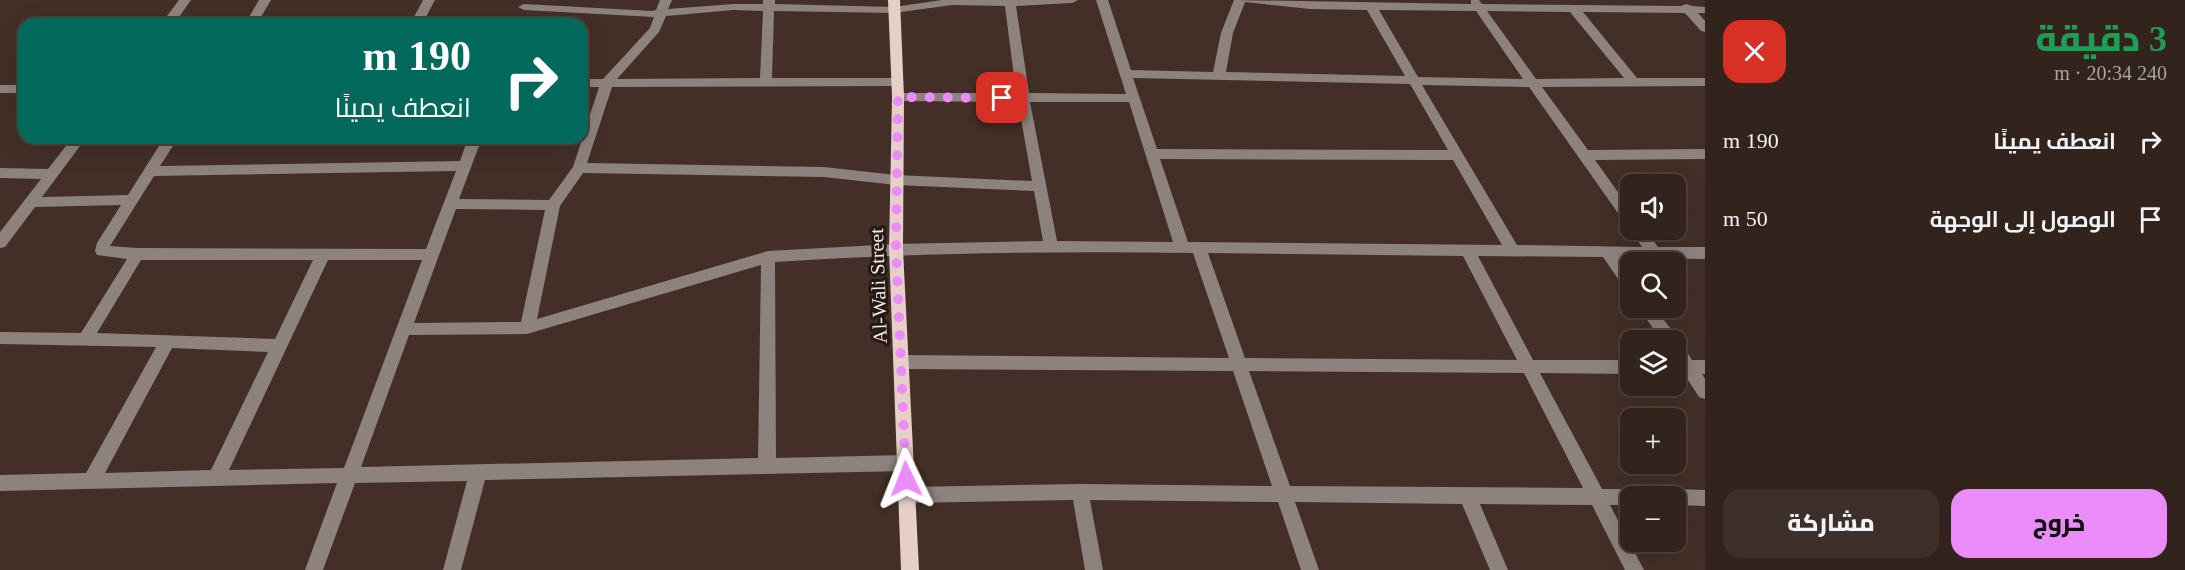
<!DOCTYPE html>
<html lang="ar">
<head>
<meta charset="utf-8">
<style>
	body { margin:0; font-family:"Times New Roman",Cairo,serif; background:#3d2f2a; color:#f1f3f6; direction:rtl; height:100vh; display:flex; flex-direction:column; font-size:22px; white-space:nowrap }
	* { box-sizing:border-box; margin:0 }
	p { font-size:20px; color:#a8a4a4 }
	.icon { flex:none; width:33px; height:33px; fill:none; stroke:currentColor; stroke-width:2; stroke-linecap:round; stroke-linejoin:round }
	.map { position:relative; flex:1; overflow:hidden; direction:ltr }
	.sheet { display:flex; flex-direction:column; background:#32231d; width:480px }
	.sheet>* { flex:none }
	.banner { position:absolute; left:18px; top:18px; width:570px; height:126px; border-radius:18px; box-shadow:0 6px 24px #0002,0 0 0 2px #4d403b; direction:rtl; background:#00695c; color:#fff; overflow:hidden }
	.controls { position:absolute; left:1620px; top:174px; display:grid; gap:12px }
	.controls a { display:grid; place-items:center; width:66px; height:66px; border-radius:12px; background:#32231d; box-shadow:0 6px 24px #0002,0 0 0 2px #4d403b; font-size:30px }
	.pin { position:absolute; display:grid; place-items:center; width:51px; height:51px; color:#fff; margin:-26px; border-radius:12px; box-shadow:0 3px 9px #0006 }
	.me { position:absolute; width:66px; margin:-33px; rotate:358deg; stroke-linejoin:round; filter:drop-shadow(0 0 4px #0008) }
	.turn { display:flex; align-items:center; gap:21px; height:126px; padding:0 18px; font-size:27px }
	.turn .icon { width:78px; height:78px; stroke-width:2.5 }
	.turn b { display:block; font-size:42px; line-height:51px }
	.round { display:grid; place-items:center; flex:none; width:63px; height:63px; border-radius:18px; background:#3d2f2a }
	.summary { display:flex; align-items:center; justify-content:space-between; height:102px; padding:0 18px }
	h1 { font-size:36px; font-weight:800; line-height:45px; color:#1e9e55 }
	.action { display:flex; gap:12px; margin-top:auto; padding:12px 18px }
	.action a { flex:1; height:69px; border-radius:18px; background:#ec8cfb; color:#111; font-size:24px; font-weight:800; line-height:69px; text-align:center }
	.action a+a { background:#3d2f2a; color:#f1f3f6 }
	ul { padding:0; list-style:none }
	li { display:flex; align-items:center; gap:18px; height:78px; padding:0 18px }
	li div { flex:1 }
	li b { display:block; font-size:22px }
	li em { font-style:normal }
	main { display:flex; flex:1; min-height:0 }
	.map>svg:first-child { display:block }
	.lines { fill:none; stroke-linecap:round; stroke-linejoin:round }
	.minor { fill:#8d827e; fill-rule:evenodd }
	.major { fill:#e6cfc6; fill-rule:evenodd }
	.route { stroke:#ec8cfb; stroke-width:10; stroke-dasharray:0 18 }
	.labels { text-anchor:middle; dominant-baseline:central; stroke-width:6; stroke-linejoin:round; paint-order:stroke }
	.street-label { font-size:20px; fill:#f5e7e2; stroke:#231916 }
</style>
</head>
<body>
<main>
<section class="sheet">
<div class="summary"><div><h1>3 دقيقة</h1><p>240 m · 20:34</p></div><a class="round" style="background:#d93025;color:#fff"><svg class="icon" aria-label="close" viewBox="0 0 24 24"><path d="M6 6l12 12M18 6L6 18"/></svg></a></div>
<ul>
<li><svg class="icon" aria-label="right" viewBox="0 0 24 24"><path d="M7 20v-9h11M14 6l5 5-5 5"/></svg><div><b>انعطف يمينًا</b></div><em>190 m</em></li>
<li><svg class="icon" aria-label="arrive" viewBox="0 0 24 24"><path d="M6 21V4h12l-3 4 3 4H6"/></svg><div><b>الوصول إلى الوجهة</b></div><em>50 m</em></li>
</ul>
<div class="action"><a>خروج</a><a>مشاركة</a></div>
</section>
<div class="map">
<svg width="1705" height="570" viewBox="0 0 1705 570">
	<rect width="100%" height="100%" fill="#432f27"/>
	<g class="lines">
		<path class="minor" d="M179 0H191L179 17H249L259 0H271L261 17H414L423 0H435L426 17H519L525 20 519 23 161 24Z
			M660 0H672L668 9 733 4H763V0H775V4L894 7 942 0H1078L1072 3 1016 6 1029 93 1126 94 1096 0H1108L1131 70 1213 72 1221 33 1234 0 1471 4V0H1479L1482 4 1681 6 1686 4 1692 6 1705 7V13H1698L1705 21V32L1701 31 1685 13 1583 12 1637 78H1705V86L1542 87 1588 150 1705 149V159L1595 160 1630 209V224L1625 223 1529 87 1422 85 1517 245 1642 247 1631 230H1645L1658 247H1705V259L1619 258 1630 274V291L1625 289 1603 257 1478 256 1533 360H1630V374L1540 373 1602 489H1630L1636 491 1639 496H1630V505H1610L1644 570H1625L1592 505 1480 504 1508 570H1490L1462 504 1295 502 1319 570H1301L1278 502 1090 500 1103 570H1085L1073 500 907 503 901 501 898 495 901 489 907 487 1080 484 1272 486 1233 371 902 369 896 367 894 362 896 357 902 355 1229 358 1193 253C1054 251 915 253 775 262L776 458 906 455 912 458 915 463 912 468 906 471 485 480 461 570H443L467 481 355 483 323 570H305L337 483 0 491V475L86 473 156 347 0 344V332L81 333 127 259 97 255 95 251 97 243 121 205 35 207 5 247 0 248V232L41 179 0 178V168L48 169 72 138H86L42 197 128 195 164 138H178L160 166 460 161 468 138H482L459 199 549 200 573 167 599 87H582V79H603L650 28 654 17 524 10 518 7 524 4 652 11 656 10ZM1245 2 1310 9 1367 10 1405 76 1226 72 1233 33ZM952 5 1005 6 1016 93H898L892 97 898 101 1018 102 1032 181 896 175 824 167 587 163 612 87 898 86 904 82 898 78H772L774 11 894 13ZM733 10 763 11 760 78 617 79 659 32 666 16ZM1379 10 1476 11 1523 79 1418 77ZM1487 11 1570 12 1624 78 1536 79ZM1133 78 1410 84 1448 150 1157 149ZM1030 102H1129L1173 242 1057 241ZM1160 159 1453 160 1502 245 1188 242ZM456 171 426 249 137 248 110 246 154 176ZM583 173 824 177 896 185 1034 191 1043 241 896 244 768 251 537 319 560 206ZM456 209 545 210 521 322 414 323ZM1208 253 1463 256 1517 360 1245 358ZM141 260H313L275 339 97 333ZM328 260H422L344 468 229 470ZM761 265 758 458 361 467 409 335 527 334ZM172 348 268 352 211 470 105 473ZM1249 371 1524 373 1583 488 1290 486Z
			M0 85H24V93H0Z
			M1639 308H1654L1676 335V343L1682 344 1692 360H1705V374H1702L1705 379V399L1699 397 1684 374H1676V340H1661Z
			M1676 489 1705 490V506L1676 505V496H1667L1670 491Z"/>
		<path class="major" d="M888 0H900L904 97 903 249 919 570H901L889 249 892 97Z"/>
	</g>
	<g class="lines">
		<path class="route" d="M906 479 896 249 898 97 1002 98"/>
	</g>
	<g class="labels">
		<g class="street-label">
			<text transform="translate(878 286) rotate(-92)">Al-Wali Street</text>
		</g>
	</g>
</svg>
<div class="controls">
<a><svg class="icon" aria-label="sound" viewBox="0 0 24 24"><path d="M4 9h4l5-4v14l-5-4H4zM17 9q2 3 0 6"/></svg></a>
<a><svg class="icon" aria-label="search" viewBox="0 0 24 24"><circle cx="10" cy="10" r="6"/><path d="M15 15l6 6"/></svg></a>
<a><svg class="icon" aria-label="layers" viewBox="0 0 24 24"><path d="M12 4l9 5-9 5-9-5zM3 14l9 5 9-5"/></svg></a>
<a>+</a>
<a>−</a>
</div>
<div class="pin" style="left:1002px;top:98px;background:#d93025"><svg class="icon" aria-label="arrive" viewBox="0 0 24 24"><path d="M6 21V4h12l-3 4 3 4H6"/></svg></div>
<svg class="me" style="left:906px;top:479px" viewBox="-20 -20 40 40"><path d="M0-17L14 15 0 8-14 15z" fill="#ec8cfb" stroke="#fff" stroke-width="4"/></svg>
<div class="banner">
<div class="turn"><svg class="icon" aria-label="right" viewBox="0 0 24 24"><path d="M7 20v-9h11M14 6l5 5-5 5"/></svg><div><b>190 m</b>انعطف يمينًا</div></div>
</div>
</div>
</main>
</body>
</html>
